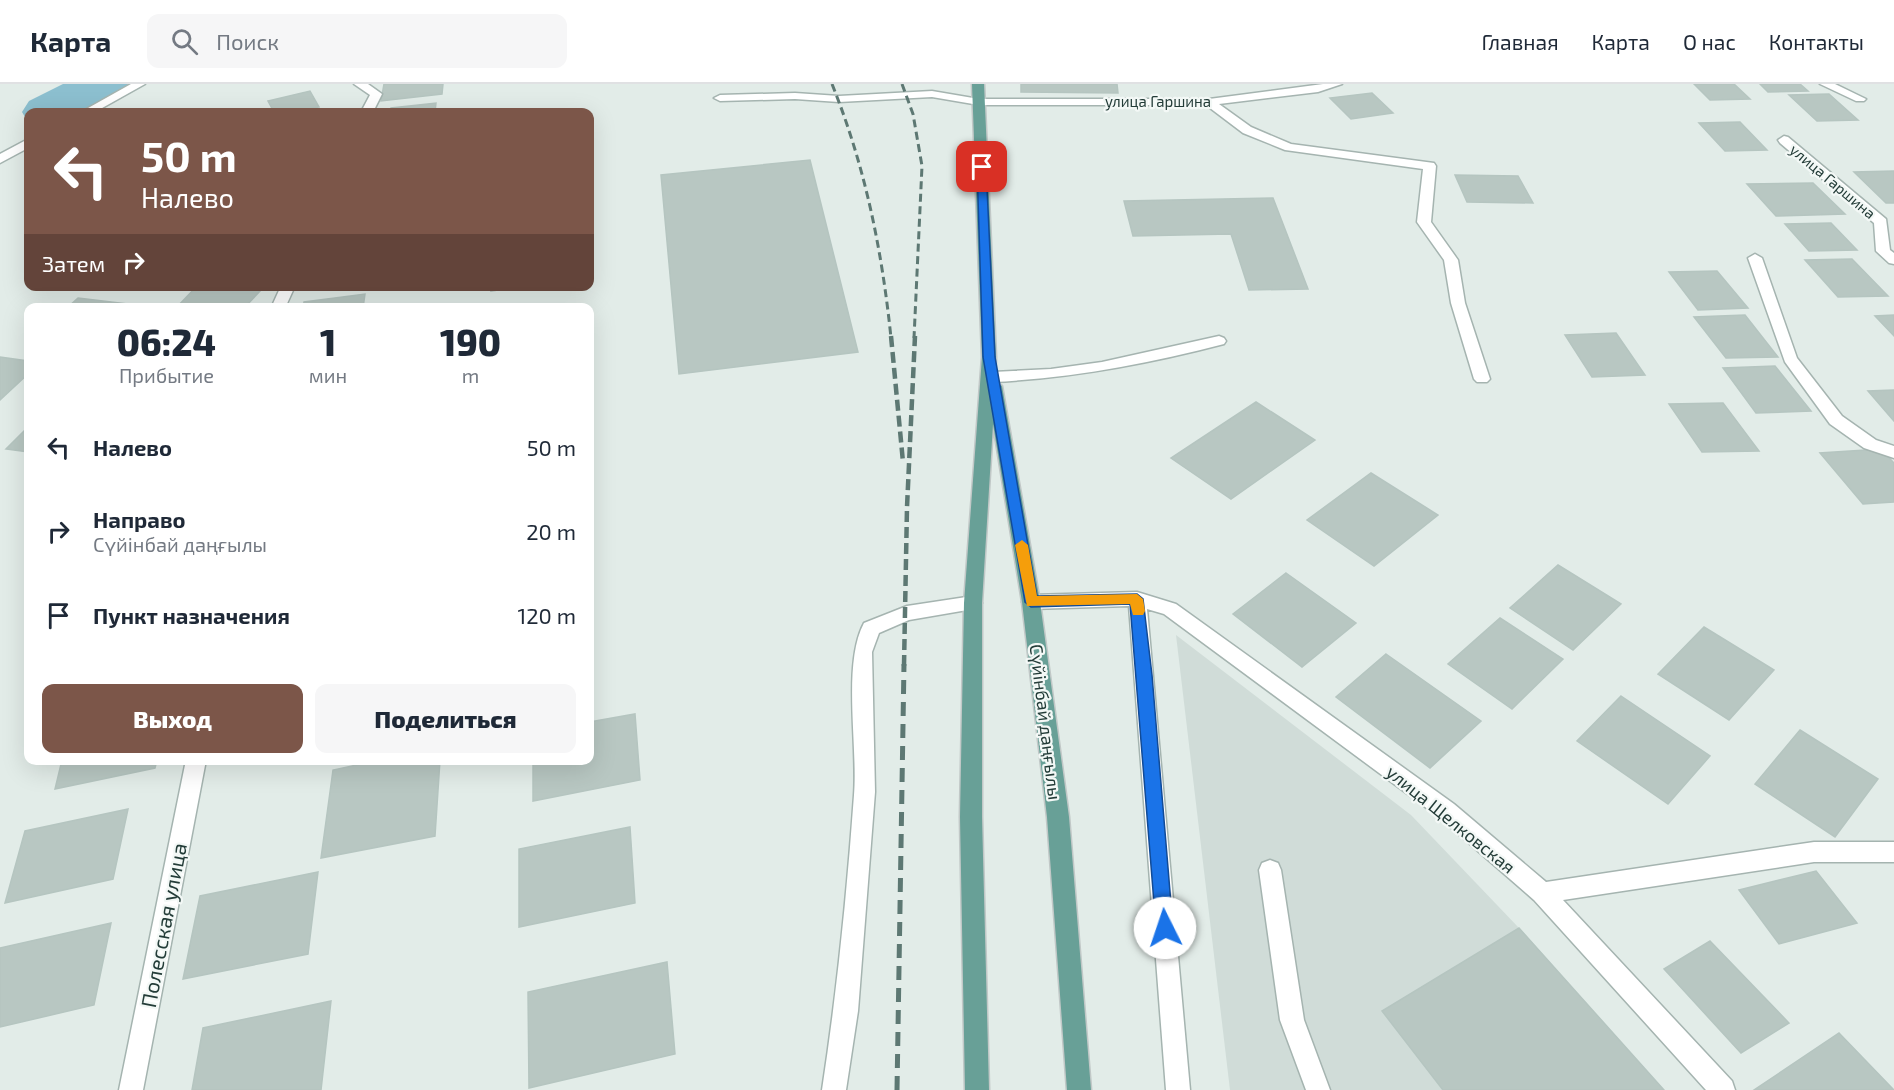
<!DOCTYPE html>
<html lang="ru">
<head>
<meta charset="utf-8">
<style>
	body { margin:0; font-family:"Exo 2",sans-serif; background:#f6f6f7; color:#1f2937; height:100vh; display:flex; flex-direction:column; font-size:22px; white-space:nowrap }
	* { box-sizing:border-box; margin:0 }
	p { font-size:20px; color:#747a83 }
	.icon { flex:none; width:33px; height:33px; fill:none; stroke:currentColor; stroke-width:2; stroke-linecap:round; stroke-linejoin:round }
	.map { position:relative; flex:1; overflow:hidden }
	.sheet { position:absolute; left:24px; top:219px; width:570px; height:462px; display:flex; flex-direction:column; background:#fff; border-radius:12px; box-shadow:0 6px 24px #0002 }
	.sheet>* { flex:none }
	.guide { position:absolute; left:24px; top:24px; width:570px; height:183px; border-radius:12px; box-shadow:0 6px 24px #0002; background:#7c5649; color:#fff; overflow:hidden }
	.pin { position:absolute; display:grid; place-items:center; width:51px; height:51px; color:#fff; margin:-26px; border-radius:12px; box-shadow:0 3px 9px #0006 }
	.me { position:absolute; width:66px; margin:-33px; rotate:356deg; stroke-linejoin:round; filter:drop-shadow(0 0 4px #0008) }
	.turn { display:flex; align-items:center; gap:21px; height:126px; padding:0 18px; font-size:27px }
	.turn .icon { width:78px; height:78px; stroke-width:2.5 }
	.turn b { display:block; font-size:42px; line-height:51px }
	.then { display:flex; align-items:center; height:57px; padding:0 18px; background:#0003; gap:12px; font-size:22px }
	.eta { display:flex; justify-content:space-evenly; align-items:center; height:102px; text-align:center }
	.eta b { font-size:36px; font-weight:800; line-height:42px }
	.primary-button { display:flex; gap:12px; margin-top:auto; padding:12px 18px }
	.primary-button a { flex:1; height:69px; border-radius:12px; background:#7c5649; color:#fff; font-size:24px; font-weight:800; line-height:69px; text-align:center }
	.primary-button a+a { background:#f6f6f7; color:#1f2937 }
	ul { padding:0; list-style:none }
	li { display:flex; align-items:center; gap:18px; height:84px; padding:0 18px }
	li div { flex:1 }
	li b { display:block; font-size:22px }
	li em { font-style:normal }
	header { display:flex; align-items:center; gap:36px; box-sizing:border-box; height:84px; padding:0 30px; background:#fff; border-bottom:2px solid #e0e1e3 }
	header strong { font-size:28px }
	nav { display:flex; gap:33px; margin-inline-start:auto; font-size:21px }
	.search { width:420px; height:54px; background:#f6f6f7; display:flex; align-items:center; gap:15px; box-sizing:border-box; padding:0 21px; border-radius:12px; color:#747a83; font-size:22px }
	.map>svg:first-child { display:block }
	.built { fill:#d0dcd8 }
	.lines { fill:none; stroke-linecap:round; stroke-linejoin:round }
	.river { fill:#8cbfcf; fill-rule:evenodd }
	.building { fill:#b8c7c2; stroke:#b5c5c0; stroke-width:1.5 }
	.minor-casing { stroke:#a5b4b0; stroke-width:3 }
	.major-casing { stroke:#c1c8c7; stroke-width:3 }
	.minor { fill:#fff; fill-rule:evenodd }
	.major { fill:#68a097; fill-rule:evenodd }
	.rail-far2 { stroke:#5d7873; stroke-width:3; stroke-dasharray:8 4.5; stroke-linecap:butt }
	.rail-far1 { stroke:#5d7873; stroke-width:4.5; stroke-dasharray:11 5; stroke-linecap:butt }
	.rail { stroke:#5d7873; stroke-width:5; stroke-dasharray:14 8; stroke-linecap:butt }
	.route { fill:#1a73e8; stroke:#114b97; stroke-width:1.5 }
	.slow { fill:#f59e0b }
	.labels { text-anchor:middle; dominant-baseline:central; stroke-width:4.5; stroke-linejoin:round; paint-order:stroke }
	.far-street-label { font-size:15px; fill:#233c38; stroke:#f3f8f6 }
	.street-label { font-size:18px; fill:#233c38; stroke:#f3f8f6 }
	.near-street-label { font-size:21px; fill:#233c38; stroke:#f3f8f6 }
</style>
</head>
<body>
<header>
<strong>Карта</strong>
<div class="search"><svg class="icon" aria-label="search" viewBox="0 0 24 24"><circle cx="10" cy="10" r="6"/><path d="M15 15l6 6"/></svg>Поиск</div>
<nav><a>Главная</a><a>Карта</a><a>О нас</a><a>Контакты</a></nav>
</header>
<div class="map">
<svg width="1894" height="1006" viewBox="0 0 1894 1006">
	<rect width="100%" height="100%" fill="#e2ece8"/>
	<path class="built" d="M1176 551 1411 731 1519 844 1664 1006H1230Z"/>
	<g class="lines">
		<path class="river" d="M63 0H128C105 34 65 28 28 28V38L22 28 29 17Z"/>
	</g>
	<path class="building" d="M384 0H443L442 10 381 17Z
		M1021 0H1117L1118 9 1021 8Z
		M1694 0H1734L1750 15 1710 16Z
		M1760 0H1800L1808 7 1768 8Z
		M310 7 319 23 295 28H274L268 17Z
		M1372 9 1393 29 1351 35 1330 14Z
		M1829 10 1858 36 1817 37 1789 11Z
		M436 19 435 28H390L391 24Z
		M1740 38 1767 66 1725 67 1699 39Z
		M810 76 858 268 679 290 661 91Z
		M1894 87V119H1886L1854 88Z
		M1455 91 1518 92 1533 119 1467 118Z
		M1813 99 1845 130 1776 132 1747 100Z
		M1273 114 1308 205 1249 206 1231 150 1133 152 1124 117Z
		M1831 139 1857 166 1809 167 1785 140Z
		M1852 175 1888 212 1838 213 1805 176Z
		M1717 187 1748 224 1698 226 1669 188Z
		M197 202H234L261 206 244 224H176Z
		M492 202H527L491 207Z
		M365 210 363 224H303L304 218Z
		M78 214 137 221 135 224H67Z
		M1745 231 1778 273 1726 274 1694 233Z
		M1894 231V252L1875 232Z
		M1616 249 1645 291 1592 293 1565 251Z
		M0 273 28 277V290L0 316Z
		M1775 282 1811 327 1756 329 1723 284Z
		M1894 306V337L1868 307Z
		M1256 318 1315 356 1231 415 1171 374Z
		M1723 319 1759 367 1702 368 1669 320Z
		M28 343V368L6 365Z
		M1881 365 1894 379V418L1863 420 1820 369Z
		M1371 389 1438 431 1374 482 1307 436Z
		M1558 481 1621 520 1573 566 1510 524Z
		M1286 489 1356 539 1302 583 1233 530Z
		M1500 534 1563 575 1512 625 1448 580Z
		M1704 543 1774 586 1729 636 1658 590Z
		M1386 570 1481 637 1430 684 1336 613Z
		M1621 612 1710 672 1668 720 1577 657Z
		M635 630 640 696 533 717V676H590V638Z
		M1800 646 1878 695 1835 753 1755 700Z
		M62 676H157L155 684 55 705Z
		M380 676H440L435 752 321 774 333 686Z
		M128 725 113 795 5 819 25 747Z
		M630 743 635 819 519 843V765Z
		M1816 787 1857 839 1779 860 1739 806Z
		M318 788 308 870 183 895 200 812Z
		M111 839 94 921 0 943V864Z
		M1519 844 1664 1006H1443L1382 927Z
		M1710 857 1789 939 1741 969 1664 885Z
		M667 878 675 970 529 1004 528 908Z
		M331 917 321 1006H192L203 944Z
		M1839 949 1894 1006H1754Z"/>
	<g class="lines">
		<defs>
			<path id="minor" d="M131 0H145L95 28H81Z
				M354 0H368L382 10 373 28H361L370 11Z
				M1323 0H1342L1318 8 1219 20 1251 43 1291 60 1434 79 1436 82 1431 138 1458 176 1465 219 1490 295 1487 298H1477L1474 295 1451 219 1444 176 1417 138 1423 85 1285 66 1243 49 1206 21H979L932 13 839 18 795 15 720 17 714 14 720 11 795 9 839 12 932 7 979 15H1209Z
				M1820 0H1835L1866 15 1864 17H1856Z
				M1784 52 1788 53 1886 135 1890 166 1894 169V180L1889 179 1876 167 1874 139 1780 59 1778 56Z
				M28 55V64L0 79V70Z
				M1755 170 1762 174 1797 274 1842 332 1876 356 1894 362V374L1864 364 1830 340 1785 278 1748 174Z
				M281 202H295L285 224H271Z
				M1219 252 1224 254 1226 257 1224 260C1148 280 1072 294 993 298L985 293 993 288 1051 285 1102 278Z
				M1137 508 1176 520 1454 720 1546 798 1814 758H1894V778H1814L1563 816 1732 997 1735 1006H1706L1534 816 1440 734 1164 530 1147 525 1190 1006H1166L1129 522 1031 525 1025 523 1022 518 1025 513 1031 511Z
				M973 512 979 514 982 519 979 524 909 536 879 549 872 568 875 708 858 927 846 1006H822C837 908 847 809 854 711 858 662 842 580 864 539L907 522Z
				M186 676H206L143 1006H119Z
				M1270 776 1278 779 1281 786 1304 936 1330 1006H1306L1280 936 1259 786 1262 779Z"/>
			<path id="major" d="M972 0H984L996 273 995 297 1002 302 1040 518 1069 733 1091 1006H1067L1047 733 1022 518 993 340 982 519V733L989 1006H965L960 733 964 519 982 273Z"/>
		</defs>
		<use href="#minor" class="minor-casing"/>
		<use href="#major" class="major-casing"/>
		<use href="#minor" class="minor"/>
		<use href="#major" class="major"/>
		<path class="rail-far2" d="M832 0C865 82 882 166 891 254
			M902 0 913 30 922 82 914 254"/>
		<path class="rail-far1" d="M891 252 903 378
			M904 582 907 423 915 252"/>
		<path class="rail" d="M897 1006 904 580"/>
	</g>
	<path class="route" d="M982 80 986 83 995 273 1037 512 1137 510 1143 515 1152 591 1173 844 1171 850 1165 853 1159 850 1156 844 1130 520 1031 523 1025 518 983 273 977 83Z"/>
	<path class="slow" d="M1022 456 1028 461 1037 512 1137 510 1143 515 1145 527 1143 531H1133L1130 520 1027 522 1015 461Z"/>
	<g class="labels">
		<g class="far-street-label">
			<text x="1158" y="17">улица Гаршина</text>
			<text transform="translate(1833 97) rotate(40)">улица Гаршина</text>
		</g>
		<g class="street-label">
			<text transform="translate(1046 638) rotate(83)">Сүйінбай даңғылы</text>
			<text transform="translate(1451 735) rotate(39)">улица Щелковская</text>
		</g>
		<g class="near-street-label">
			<text transform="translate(163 841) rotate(-79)">Полесская улица</text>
		</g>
	</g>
</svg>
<div class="pin" style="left:982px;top:83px;background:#d93025"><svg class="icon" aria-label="arrive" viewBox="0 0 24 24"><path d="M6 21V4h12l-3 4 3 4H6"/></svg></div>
<svg class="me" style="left:1165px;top:844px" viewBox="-20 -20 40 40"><circle r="19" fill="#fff"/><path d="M0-13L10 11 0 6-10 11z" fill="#1a73e8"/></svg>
<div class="guide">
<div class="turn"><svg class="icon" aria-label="left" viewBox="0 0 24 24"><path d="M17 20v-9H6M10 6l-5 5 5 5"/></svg><div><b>50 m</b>Налево</div></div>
<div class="then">Затем<svg class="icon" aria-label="right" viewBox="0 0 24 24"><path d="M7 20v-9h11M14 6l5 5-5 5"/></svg></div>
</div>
<section class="sheet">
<div class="eta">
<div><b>06:24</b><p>Прибытие</p></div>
<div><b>1</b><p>мин</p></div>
<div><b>190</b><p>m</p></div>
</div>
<ul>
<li><svg class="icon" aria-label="left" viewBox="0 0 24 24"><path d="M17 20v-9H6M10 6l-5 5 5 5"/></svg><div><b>Налево</b></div><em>50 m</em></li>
<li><svg class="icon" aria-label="right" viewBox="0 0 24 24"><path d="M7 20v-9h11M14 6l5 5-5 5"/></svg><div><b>Направо</b><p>Сүйінбай даңғылы</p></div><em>20 m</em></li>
<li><svg class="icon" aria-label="arrive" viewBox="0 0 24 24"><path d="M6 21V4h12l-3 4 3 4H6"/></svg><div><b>Пункт назначения</b></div><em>120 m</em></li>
</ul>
<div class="primary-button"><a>Выход</a><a>Поделиться</a></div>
</section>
</div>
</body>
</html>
